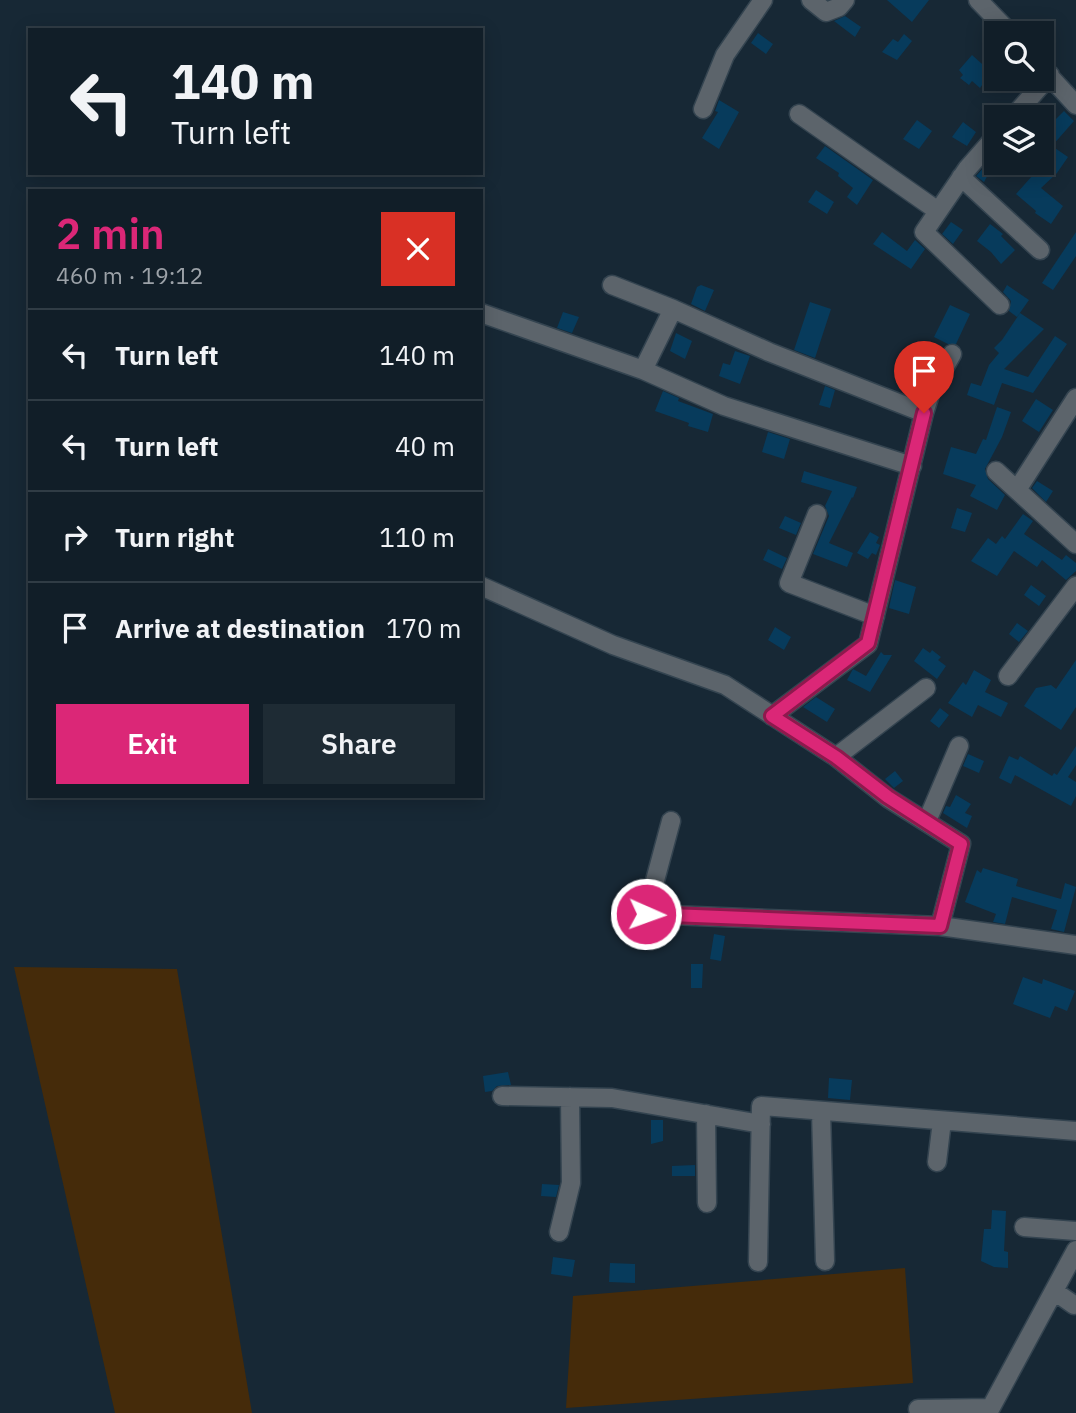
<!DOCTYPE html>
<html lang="en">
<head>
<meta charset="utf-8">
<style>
	body { margin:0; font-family:"IBM Plex Sans",sans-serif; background:#1e2b34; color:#f1f3f6; height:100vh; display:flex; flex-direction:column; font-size:26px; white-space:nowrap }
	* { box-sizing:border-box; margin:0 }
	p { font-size:23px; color:#9ca2a8 }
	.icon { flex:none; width:38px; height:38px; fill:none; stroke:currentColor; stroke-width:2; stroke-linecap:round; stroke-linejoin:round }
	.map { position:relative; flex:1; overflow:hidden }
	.drawer { position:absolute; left:28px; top:189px; width:455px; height:609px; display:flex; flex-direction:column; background:#111e28; border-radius:0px; box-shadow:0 4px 18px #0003,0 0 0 2px #303c45 }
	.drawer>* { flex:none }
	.banner { position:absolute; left:28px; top:28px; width:455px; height:147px; border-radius:0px; box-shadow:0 4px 18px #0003,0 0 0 2px #303c45; background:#111e28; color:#f1f3f6; overflow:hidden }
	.tools { position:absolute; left:984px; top:21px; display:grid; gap:14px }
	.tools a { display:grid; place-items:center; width:70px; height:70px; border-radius:0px; background:#111e28; box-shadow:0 4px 18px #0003,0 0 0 2px #303c45; font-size:35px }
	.pin { position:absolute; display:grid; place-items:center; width:60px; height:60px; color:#fff; margin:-72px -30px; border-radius:50% 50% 50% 0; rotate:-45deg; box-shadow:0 0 7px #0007 }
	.pin .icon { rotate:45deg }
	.me { position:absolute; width:77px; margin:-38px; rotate:92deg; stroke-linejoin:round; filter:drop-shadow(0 0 5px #0008) }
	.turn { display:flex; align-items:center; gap:24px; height:147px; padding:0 28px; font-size:32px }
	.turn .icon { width:91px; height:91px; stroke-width:2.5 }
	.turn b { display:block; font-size:49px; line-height:60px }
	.round { display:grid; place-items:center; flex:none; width:74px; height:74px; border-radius:0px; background:#1e2b34 }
	.head { display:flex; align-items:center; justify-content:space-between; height:119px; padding:0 28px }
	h1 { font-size:42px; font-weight:600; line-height:52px; color:#db2777 }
	.cta { display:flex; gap:14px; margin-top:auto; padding:14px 28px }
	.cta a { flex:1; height:80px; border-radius:0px; background:#db2777; color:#fff; font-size:28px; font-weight:600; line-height:80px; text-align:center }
	.cta a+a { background:#1e2b34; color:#f1f3f6 }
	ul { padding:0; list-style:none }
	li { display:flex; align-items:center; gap:21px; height:91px; padding:0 28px; border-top:2px solid #303c45 }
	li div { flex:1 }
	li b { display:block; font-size:26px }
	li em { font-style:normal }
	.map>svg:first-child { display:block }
	.green { fill:#452b0a }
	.building { fill:#073b5c }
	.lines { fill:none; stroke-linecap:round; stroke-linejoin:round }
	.street-casing { stroke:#344450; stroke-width:21 }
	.street { stroke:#5c646b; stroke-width:18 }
	.route-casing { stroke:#8e194d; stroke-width:18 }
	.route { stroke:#db2777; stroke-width:12 }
</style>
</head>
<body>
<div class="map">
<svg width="1076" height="1413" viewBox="0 0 1076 1413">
	<rect width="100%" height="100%" fill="#172835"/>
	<path class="green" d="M14 967 177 969 252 1413H115Z
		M905 1268 913 1383 566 1408 573 1296Z"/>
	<path class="building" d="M887 0H929L912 22Z
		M845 16 861 27 855 37 834 21Z
		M758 33 773 44 766 54 751 43Z
		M904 34 912 41 897 60 882 52 893 39 898 42Z
		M972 55 991 72 980 88 972 81 969 85 960 78 963 75 959 70Z
		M719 100 739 112 719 149 702 138 718 112 715 111Z
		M1064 111 1074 121 1052 146 1068 157 1057 173 1041 188 1063 206 1051 224 1035 213 1036 211 1016 194 1041 166V134Z
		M917 120 932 131 919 149 903 139Z
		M963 122 976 132 967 146 952 137Z
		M825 146 873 180 857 205 847 197 853 188 838 176 839 173 816 158Z
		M996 154V160L984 182 976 176Z
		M816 190 834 202 827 214 808 202Z
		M951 222 963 230 953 244 942 234Z
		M990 224 1003 234 1001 236 1015 250 1001 264 991 252 977 241Z
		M882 232 907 251 915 240 925 249 911 269 873 244Z
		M1076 232V256L1053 290 1042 283Z
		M701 285 714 290 705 311 691 304 697 287Z
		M1007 285 1029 300 1017 317 1009 311 1011 301 1003 292Z
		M810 302 831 309 815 358 794 350Z
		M950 305 970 314 956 344H948L934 337Z
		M563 312 579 317 572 333 557 328Z
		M1020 313 1044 329 1004 369 1028 377 1055 336 1067 344 1033 393 1002 383 994 405 967 395 971 383 981 386 989 365 999 353 994 348 1002 340Z
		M676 333 692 341 685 359 670 351Z
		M735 351 750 356 740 384 719 376 723 363 730 365Z
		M825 386 835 390 830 408 819 405Z
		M663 391 679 398 678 401 713 414 708 432 688 426 689 423 655 411Z
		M1036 399 1053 410 1039 432 1022 421Z
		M997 407 1011 412 1002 437 985 469 988 479 1005 495 997 510 970 496 976 485 943 474 951 447 976 454 983 439 986 440Z
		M768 432 790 439 784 459 762 452Z
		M804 471 857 487 853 498 852 497 829 543 853 553 847 567 813 554 829 516 825 506 832 491 801 482Z
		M1037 481 1053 491 1046 502 1032 488Z
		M957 508 972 513 965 532 951 528Z
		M1023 514 1033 521 1024 534 1062 560 1066 555 1076 563V571L1066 580 1042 560 1037 567 1014 551 997 576 971 561 988 538 996 544 1002 536 1005 539Z
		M785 516 801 523 796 535 779 528Z
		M870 532 879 537 876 543 880 545 876 555 872 553 868 559 857 553Z
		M768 549 787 558 782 569 763 560Z
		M895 580 916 587 909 614 889 608Z
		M1031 585 1046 596 1039 606 1024 595Z
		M1017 623 1028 631 1019 642 1009 634Z
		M775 627 791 637 784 650 768 640Z
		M923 648 930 653 932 650 941 657 938 660 946 666 937 679 914 661Z
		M881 652 884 655H892L870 692 847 680 853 669 866 676Z
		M1076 660V707L1061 730 1024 706 1036 688 1051 685 1056 689Z
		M974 670 991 680 985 692 1008 703 1001 717 978 705 972 717 948 703 963 682 966 685Z
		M816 697 835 709 827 722 803 707Z
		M940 708 949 715 939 728 930 721Z
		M1076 746V765L1068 777 1076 782V796L1071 806 1015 775 1011 784 999 778 1009 756 1018 760 1020 756 1052 776 1054 773 1057 775Z
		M968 754 984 761 979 773 963 766Z
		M895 771 903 781 894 788 885 779Z
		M956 795 971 804 965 813 972 816 967 828 943 813 946 806 950 807Z
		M983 868 1018 879 1016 886 1061 899 1065 883 1076 887 1064 932 1051 929 1057 910 1012 897 1005 924 993 922 996 914 965 902 977 870 981 873Z
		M714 934 725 936 721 961 710 959Z
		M691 964H703L702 988H691Z
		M1023 977 1042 984 1043 979 1075 991 1067 1011 1055 1006 1050 1018 1013 1004Z
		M508 1072 511 1085 497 1086 492 1091 485 1092 483 1076Z
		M829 1078 852 1080 850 1100 828 1098Z
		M651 1120H663V1141L651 1144Z
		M695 1165V1176H672V1166Z
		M542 1184 559 1185 556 1197 541 1196Z
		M992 1210 1006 1211 1004 1251 1008 1252V1268L994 1267 981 1261 984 1229H991Z
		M553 1257 575 1260 572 1277 551 1274Z
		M610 1263 635 1264V1283L609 1282Z"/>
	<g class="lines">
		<defs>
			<path id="street" d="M811 0 826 12 839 7 845 0
				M978 0 1010 33
				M1041 67 1076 105
				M703 109 725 55 763 0
				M799 114 938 211
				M1013 117 1050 75
				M996 136 967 169 924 232 1000 305
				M961 177 1040 250
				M612 285 673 309 769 352 924 413
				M481 313 643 370 724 406 912 466
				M643 370 673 309
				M996 471 1076 544
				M1017 490 1076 398
				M817 514 789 583 875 616
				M481 586 613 645 725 685 836 757 888 798 961 844 940 926
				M1008 676 1076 586
				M772 716 868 644 924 413 931 391 952 354
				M836 757 926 688
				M671 821 646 914 940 926 1076 945
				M927 821 959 746
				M502 1096 612 1098 761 1124
				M821 1111 825 1261
				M706 1114 707 1203
				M937 1162 942 1121
				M1024 1227 1076 1231
				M559 1232 571 1183 570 1097
				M758 1262 761 1106 1076 1131
				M1054 1291 1074 1305
				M918 1409 990 1408
				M988 1413 1076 1250"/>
		</defs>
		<use href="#street" class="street-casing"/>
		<use href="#street" class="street"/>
	</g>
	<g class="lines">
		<defs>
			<path id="route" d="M646 914 940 926 961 844 888 797 836 757 772 716 868 643 924 413"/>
		</defs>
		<use href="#route" class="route-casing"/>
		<use href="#route" class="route"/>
	</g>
</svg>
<div class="tools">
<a><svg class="icon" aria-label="search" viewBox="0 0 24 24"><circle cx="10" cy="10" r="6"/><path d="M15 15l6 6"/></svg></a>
<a><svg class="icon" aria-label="layers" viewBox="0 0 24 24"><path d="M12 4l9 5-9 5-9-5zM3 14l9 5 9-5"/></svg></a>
</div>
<div class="pin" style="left:924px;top:413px;background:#d93025"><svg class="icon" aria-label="arrive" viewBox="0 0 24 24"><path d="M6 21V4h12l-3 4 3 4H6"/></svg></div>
<svg class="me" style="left:646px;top:914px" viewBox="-20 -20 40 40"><circle r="17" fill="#db2777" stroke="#fff" stroke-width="3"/><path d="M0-11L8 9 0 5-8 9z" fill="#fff"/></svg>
<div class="banner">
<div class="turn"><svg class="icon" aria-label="left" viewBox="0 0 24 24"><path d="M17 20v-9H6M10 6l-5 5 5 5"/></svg><div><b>140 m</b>Turn left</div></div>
</div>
<section class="drawer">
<div class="head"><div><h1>2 min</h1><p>460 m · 19:12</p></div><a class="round" style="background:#d93025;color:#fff"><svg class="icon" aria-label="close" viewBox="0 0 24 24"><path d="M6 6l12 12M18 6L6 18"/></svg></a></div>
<ul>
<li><svg class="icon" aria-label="left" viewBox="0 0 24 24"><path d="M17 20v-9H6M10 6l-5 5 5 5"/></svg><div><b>Turn left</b></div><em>140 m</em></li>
<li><svg class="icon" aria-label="left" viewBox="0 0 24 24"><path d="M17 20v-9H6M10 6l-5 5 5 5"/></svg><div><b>Turn left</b></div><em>40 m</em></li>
<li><svg class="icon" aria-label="right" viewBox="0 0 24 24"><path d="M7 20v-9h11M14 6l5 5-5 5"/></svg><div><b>Turn right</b></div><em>110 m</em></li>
<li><svg class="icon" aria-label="arrive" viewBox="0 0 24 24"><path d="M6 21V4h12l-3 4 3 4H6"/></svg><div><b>Arrive at destination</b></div><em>170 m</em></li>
</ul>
<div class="cta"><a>Exit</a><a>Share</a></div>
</section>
</div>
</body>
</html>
